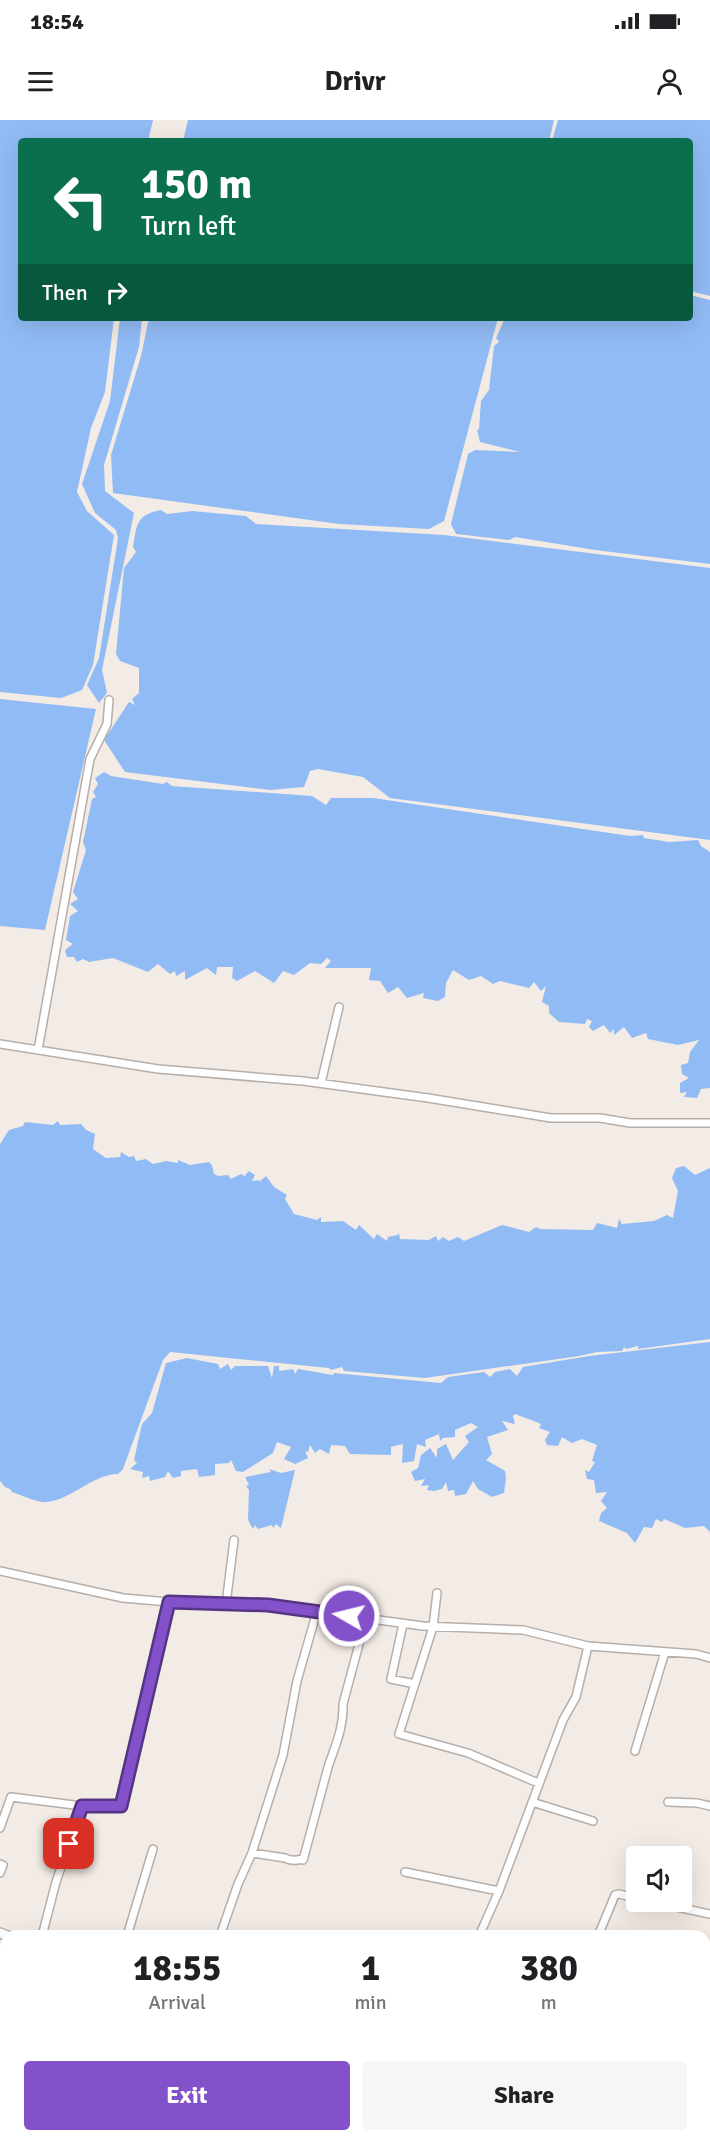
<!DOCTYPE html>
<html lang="en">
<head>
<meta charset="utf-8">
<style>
	body { margin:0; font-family:Signika,sans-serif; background:#f6f6f6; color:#202124; height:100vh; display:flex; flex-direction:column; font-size:22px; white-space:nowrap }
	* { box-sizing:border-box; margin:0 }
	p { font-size:20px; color:#757577 }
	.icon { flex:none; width:33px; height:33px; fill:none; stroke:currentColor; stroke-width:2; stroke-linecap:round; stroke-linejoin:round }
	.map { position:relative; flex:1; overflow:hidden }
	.drawer { position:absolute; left:0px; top:1810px; width:711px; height:212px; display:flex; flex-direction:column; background:#fff; border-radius:18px 18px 0 0; box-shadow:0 6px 24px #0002 }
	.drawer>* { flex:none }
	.hud { position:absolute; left:18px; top:18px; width:675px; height:183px; border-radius:6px; box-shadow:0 6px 24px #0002; background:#0b6e4f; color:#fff; overflow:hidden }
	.tools { position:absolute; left:626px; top:1726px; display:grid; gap:12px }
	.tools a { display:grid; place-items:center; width:66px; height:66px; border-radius:6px; background:#fff; box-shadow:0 6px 24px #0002; font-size:30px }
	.pin { position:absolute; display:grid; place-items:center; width:51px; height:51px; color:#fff; margin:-26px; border-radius:12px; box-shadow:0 3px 9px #0006 }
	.me { position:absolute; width:66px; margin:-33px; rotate:278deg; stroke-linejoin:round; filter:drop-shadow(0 0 4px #0008) }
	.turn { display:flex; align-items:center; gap:21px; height:126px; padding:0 24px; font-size:27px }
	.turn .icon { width:78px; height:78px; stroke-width:2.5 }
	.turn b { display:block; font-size:42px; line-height:51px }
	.then { display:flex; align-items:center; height:57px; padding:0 24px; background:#0003; gap:12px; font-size:22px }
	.eta { display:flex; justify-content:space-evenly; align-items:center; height:102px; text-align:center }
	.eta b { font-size:36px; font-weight:800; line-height:42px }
	.button { display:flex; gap:12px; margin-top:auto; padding:12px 24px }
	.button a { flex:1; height:69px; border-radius:6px; background:#8351c9; color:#fff; font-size:24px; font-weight:800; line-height:69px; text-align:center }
	.button a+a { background:#f6f6f6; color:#202124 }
	.status { display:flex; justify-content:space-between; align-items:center; height:42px; padding:0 30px; background:#fff; direction:ltr }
	.status svg { height:16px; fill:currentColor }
	header { display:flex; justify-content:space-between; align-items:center; height:78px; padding:0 24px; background:#fff; font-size:27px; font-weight:800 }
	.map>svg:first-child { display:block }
	.water { fill:#91bbf5 }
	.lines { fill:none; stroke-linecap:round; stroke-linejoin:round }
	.street-casing { stroke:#b6aea9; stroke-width:10 }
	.secondary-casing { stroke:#b6aea9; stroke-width:12 }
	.street { stroke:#fff; stroke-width:7 }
	.secondary { stroke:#fff; stroke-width:9 }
	.route-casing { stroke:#553583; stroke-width:15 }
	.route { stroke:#8351c9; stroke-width:10 }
</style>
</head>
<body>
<div class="status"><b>18:54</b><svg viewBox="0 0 49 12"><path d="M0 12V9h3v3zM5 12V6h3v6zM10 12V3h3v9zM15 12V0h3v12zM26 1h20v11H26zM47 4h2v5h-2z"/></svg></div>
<header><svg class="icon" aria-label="menu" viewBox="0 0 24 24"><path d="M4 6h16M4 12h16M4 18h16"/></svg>Drivr<svg class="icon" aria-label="person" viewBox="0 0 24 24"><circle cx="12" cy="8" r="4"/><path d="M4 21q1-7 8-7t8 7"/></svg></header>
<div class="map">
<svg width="710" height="2021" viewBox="0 0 710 2021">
	<rect width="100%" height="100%" fill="#f3ebe5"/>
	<path class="water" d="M0 0H153L148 21H21V198H114L105 272 91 308 77 372 87 391 114 415 93 545 82 570 61 578 0 572Z
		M188 0H554L549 21H183Z
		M558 0H710V176L690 171V21H552Z
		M690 175 710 180V444L595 430 515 417 509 420 456 414 451 404 468 334 475 330 520 332 480 322 477 310 479 309 481 281 489 270 494 226 499 222 496 218 505 198H690Z
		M120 198H142L139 227 104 345 105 371 134 393 102 550 107 573 99 583 87 565 99 538 118 418 116 410 95 393 82 364 110 281Z
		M149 198H498L444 401 429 409 339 404 113 373 111 335 141 236Z
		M161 390 167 394 192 391 246 396 256 404 444 415 710 448V720L390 678 363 657 318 649 310 651 304 667 270 670 125 652 104 620 129 582 135 585 132 579 139 573V548L120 541 116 534 124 448 136 432 133 427C137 404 136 395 161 390Z
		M0 579 96 589 45 810 0 806Z
		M104 652 111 656 163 664 167 662 172 666 312 676 326 685 331 678H373L630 716 643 715 644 718 669 722 698 720 701 726 710 732V968L701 969 697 978 684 977 687 972 680 973V963L689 958 682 954 681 945 688 943 690 932 699 920 678 925 648 919 646 913 632 918 624 907 614 915V909L610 913 604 905 593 911 589 907 592 901 587 899 585 904 559 902 549 893V886L542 882 546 866 541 871 534 862 529 868 500 861 493 864 481 856 469 860 453 850 446 863 445 877 438 881 423 878 424 873 407 878 398 867 388 873 380 861 369 860 371 848H325L331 841 327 838 321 844 310 843 294 855 283 851 274 863 255 851 237 861 232 858 233 847H217L216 855 207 848 185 860V851L176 856 175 851 170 854 158 844 148 852 113 838 89 842 83 839 77 842 74 837H67L65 830 73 824 66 820 70 796 78 791 70 784 78 779 73 772 86 730 83 722 92 679 96 677 93 672 98 664 95 658Z
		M58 1001 60 1005 81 1004 86 1010 95 1014 93 1029 106 1038 120 1037 121 1032 129 1037 134 1036 136 1041 146 1039 153 1044 166 1041 178 1043V1040L190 1045 209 1042 212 1045 214 1054 218 1056 228 1055 231 1059 241 1054 246 1057 245 1055 249 1051 255 1055 252 1061 260 1060 259 1062 266 1056 274 1067 287 1075 285 1079 294 1094 317 1100 321 1097V1102L343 1101 356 1110 359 1105 374 1119 377 1114 387 1121 388 1117 398 1115 399 1113 400 1119 429 1120 436 1116 438 1121 443 1117 449 1121 458 1117 464 1121 502 1105 529 1112 536 1107 540 1109 593 1110 597 1103 617 1108 619 1099 622 1104 654 1101 667 1095 673 1098 678 1071 672 1058 676 1048 684 1046 695 1055 710 1048V1219L638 1229V1226L626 1229 624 1227 622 1231 597 1232 579 1236 425 1258 344 1251 342 1247 331 1250 329 1248 170 1232 163 1240 123 1349 118 1354C92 1354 68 1383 43 1382 34 1381 21 1375 12 1372L10 1369 5 1367 0 1361V1024L9 1010 23 1006 25 1002 53 1005Z
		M710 1222V1412L704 1406 685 1408 664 1399 662 1402 656 1399 652 1408 644 1407 635 1423 627 1413 599 1401 601 1393 607 1388 601 1381 607 1372 596 1373 594 1360 587 1359 585 1350 589 1352 595 1342 592 1341 597 1325 582 1319 572 1323 562 1317 558 1326 547 1325 545 1320 550 1312 539 1308 541 1305 539 1303 515 1294 513 1296 515 1304 502 1301 508 1310 487 1317 492 1334 486 1340 505 1351 506 1359 504 1373 492 1377 478 1369 473 1361 466 1374 455 1376 454 1370 448 1371 446 1362 442 1369 434 1371 427 1370 429 1365 421 1366 425 1359 415 1361 411 1352 418 1348 421 1335 430 1328 437 1338V1329L446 1324 453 1340 469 1322 465 1316 478 1307 471 1303 455 1310V1317L443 1318 440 1321 439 1314 425 1320 426 1327 417 1324 414 1341 402 1343 403 1324 391 1327V1335L350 1334 345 1326 331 1325 329 1334 320 1329 315 1333 310 1325 308 1332 305 1331 308 1338 295 1344 284 1339 291 1327 277 1322 273 1333 243 1352 236 1351 231 1340 229 1343 215 1344V1355L199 1357 197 1349 181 1351V1356L173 1358 168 1351 165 1357 150 1361 149 1356 142 1358 143 1352 130 1349 137 1343 134 1340 142 1304 152 1293 166 1243 187 1238 218 1244 220 1249 228 1244 231 1250 235 1246H268L272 1258 274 1246H279V1251L293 1249 295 1254 298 1249 333 1255 334 1253 441 1263 448 1257 484 1252 490 1257 495 1252 510 1249 517 1256 523 1247 589 1236Z
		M269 1349 281 1353 295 1350 281 1408 276 1404 273 1408 272 1405 258 1409 255 1405 253 1409 248 1400 249 1370 246 1366 249 1365 245 1357 271 1352Z"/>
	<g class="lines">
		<defs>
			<path id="street" d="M0 924 158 949 303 961 428 978 551 998H600L630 1003H710
				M38 930 90 639 107 604 109 580
				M321 963 339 887
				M0 1451 123 1478 169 1482 268 1485 423 1506 523 1510 588 1526 696 1534 710 1538
				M437 1473 433 1507 399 1614 468 1633 538 1663
				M226 1484 234 1420
				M403 1504 391 1559 415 1564
				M635 1631 665 1532
				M532 1682 593 1701
				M668 1682 697 1683 710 1686
				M0 1708 11 1677 82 1686
				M252 1733 285 1738C290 1741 298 1741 304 1738
				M303 1740C312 1708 320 1676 329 1644 336 1624 344 1606 343 1584L366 1498
				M0 1744 3 1745 0 1753
				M405 1752 499 1771
				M653 1782 710 1794
				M42 1816 56 1762 82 1686H121L169 1482
				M127 1816 153 1729
				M220 1816 238 1764 252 1733 283 1635 297 1561 317 1491
				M479 1816 499 1771 563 1600 576 1577 588 1526
				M598 1816 615 1775 619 1774 636 1778
				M6 1925 0 1943 6 1947
				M361 2016 379 2021
				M240 2021 241 2016
				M406 2021 407 2016
				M428 2021H429"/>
			<path id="secondary" d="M0 1813 8 1816
				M705 1923H710"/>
		</defs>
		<use href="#street" class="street-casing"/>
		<use href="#secondary" class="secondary-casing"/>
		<use href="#street" class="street"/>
		<use href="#secondary" class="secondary"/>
	</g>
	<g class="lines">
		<defs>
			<path id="route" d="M69 1724 82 1686H121L169 1482 268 1485 349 1496"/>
		</defs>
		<use href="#route" class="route-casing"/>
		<use href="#route" class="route"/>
	</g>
</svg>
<div class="tools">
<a><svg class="icon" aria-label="sound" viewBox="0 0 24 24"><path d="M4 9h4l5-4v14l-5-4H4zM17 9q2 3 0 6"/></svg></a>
</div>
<div class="pin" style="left:69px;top:1724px;background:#d93025"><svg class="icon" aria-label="arrive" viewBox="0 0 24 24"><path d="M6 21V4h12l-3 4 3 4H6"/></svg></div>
<svg class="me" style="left:349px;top:1496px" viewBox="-20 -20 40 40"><circle r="17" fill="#8351c9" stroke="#fff" stroke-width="3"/><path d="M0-11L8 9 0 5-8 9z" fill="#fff"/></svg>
<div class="hud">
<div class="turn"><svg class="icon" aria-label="left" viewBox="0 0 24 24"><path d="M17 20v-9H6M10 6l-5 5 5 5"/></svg><div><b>150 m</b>Turn left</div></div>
<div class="then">Then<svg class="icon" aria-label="right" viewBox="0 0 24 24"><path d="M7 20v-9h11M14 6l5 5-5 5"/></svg></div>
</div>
<section class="drawer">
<div class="eta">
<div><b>18:55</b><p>Arrival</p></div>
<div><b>1</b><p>min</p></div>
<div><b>380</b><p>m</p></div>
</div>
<div class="button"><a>Exit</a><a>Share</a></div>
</section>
</div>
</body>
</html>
